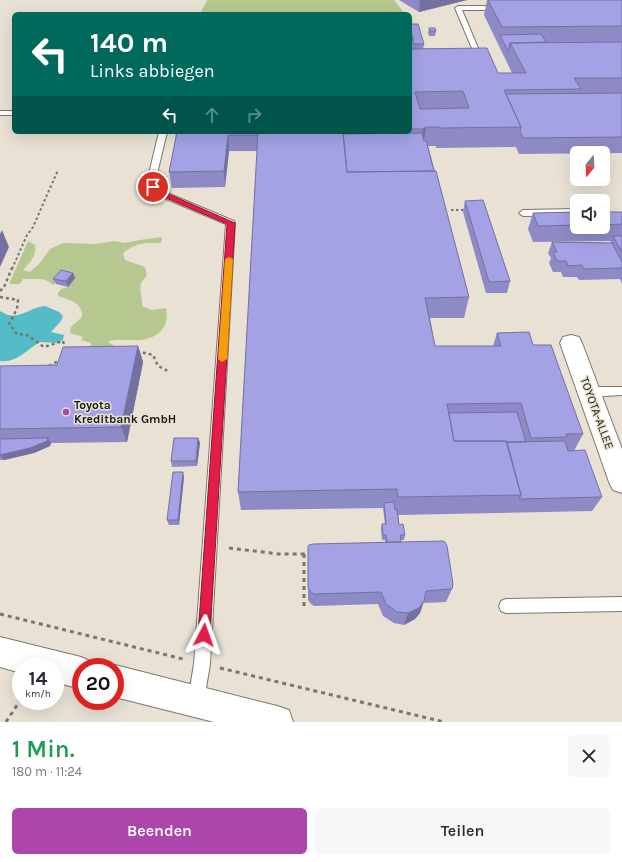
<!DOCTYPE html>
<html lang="de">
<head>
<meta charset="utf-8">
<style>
	body { margin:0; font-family:Karla,sans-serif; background:#f7f7f7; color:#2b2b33; height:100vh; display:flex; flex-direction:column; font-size:15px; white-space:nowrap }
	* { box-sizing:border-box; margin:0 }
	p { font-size:13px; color:#7c7c81 }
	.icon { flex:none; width:22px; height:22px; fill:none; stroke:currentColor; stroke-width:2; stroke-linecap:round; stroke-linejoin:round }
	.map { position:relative; height:722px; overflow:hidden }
	.side { display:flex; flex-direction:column; background:#fff; flex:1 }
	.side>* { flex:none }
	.top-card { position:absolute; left:12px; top:12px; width:400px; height:122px; border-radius:6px; box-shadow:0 4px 16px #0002; background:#00695c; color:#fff; overflow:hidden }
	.needle { width:26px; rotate:198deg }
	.buttons { position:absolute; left:570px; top:146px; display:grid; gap:8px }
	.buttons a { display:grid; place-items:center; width:40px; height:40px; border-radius:6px; background:#fff; box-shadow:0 4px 16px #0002; font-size:20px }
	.speed { position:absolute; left:12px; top:658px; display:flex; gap:8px; font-size:20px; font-weight:700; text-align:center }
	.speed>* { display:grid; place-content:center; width:52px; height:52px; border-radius:50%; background:#fff; box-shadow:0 4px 16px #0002; line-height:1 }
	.speed small { font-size:10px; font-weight:400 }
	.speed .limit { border:6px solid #d22; background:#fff; color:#111 }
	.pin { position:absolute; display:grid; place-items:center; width:34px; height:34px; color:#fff; margin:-17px; border:2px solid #fff; border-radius:50%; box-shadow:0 1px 4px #0007 }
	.me { position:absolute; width:44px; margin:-22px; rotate:4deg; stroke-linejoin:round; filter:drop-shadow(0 0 3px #0008) }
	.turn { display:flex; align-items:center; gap:14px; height:84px; padding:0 12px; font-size:18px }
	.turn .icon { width:52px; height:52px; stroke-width:2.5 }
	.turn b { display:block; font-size:28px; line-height:34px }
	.lanes { display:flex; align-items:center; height:38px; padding:0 12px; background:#0003; justify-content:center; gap:20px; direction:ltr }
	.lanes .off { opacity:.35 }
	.round { display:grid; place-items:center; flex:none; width:42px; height:42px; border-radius:6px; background:#f7f7f7 }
	.head { display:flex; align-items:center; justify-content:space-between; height:68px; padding:0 12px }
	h1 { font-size:24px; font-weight:600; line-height:30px; color:#1e9e55 }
	.cta { display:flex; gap:8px; margin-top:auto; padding:8px 12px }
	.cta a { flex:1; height:46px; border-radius:6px; background:#ac46ab; color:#fff; font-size:16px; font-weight:600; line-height:46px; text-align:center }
	.cta a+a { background:#f7f7f7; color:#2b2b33 }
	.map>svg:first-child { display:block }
	.green { fill:#b7c790 }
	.water { fill:#53bcc7 }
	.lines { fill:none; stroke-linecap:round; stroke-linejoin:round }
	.service-casing { stroke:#7d776a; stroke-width:2 }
	.minor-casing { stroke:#7d776a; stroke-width:2 }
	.path-far2 { stroke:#7a766d; stroke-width:2; stroke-dasharray:2.5 2.5; stroke-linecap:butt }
	.path-far1 { stroke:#7a766d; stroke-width:2.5; stroke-dasharray:3 3; stroke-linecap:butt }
	.path { stroke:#7a766d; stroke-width:3; stroke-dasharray:4 4; stroke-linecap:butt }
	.service { fill:#fff; fill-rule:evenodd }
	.minor { fill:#fff; fill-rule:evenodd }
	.wall { fill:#8d8ac5 }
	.shaded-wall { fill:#7371a0 }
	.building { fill:#a4a1e5; stroke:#7371a0; fill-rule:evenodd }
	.route { fill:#e11d48; stroke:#92132f }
	.slow { fill:#f59e0b }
	.poi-dot { fill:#ac46ab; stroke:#e8e1d4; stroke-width:1.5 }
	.labels { text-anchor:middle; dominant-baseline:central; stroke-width:3; stroke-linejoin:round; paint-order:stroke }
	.poi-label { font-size:12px; font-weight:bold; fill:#1c1a15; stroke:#e8e1d4; text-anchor:start }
	.street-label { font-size:12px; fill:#1c1a15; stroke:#e8e1d4 }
</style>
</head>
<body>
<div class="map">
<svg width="622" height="722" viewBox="0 0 622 722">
	<rect width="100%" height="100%" fill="#e8e1d4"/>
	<path class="green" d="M207 0H394L405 14H200Z
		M162 237 161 243C144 243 137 242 123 253L125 260 145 267 147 276C135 286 143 293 142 306L151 310 166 308C170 327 159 337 141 340 130 341 120 338 109 341V343L115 346 116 348H91V343L81 340 83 337 70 333 71 327 82 317C83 302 69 300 58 296V293L61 289 68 287 63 276 53 285C46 277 34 279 23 279L20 284H9L28 241 35 245C37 256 30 262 23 270L30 272 39 264 50 249 63 243 95 244 114 241 125 243 140 240Z"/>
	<path class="water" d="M45 306 59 312 63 316 61 321 51 332 64 335 63 340 58 343 40 342C27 349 18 363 0 361V311C3 312 5 314 8 315 19 319 34 306 45 306Z"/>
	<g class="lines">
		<defs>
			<path id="service" d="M458 6H499L502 8 499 10H462L481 55 480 56 471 57 468 55 474 53 455 8Z
				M0 111H14V115H0Z
				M159 132H167L156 178 157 186 165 192 234 221 235 223 210 664 204 700 202 706 196 708 190 706 188 700 194 664 226 224 159 196 150 189 148 178Z
				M577 209V215L523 216 519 213 523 210Z
				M589 387H622V395L589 397 585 395 583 392 585 389Z
				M622 597V611L506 613 501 611 499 606 501 601 506 599Z"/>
			<path id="minor" d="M571 335 579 337 582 343 622 449V493L613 490 609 482 560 343 563 337Z
				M0 637 81 657 92 662 94 667H81V689L55 682V667H21V673L0 667Z
				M115 665 277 706 289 710 293 722H214L115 697V667H111Z"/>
		</defs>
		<use href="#service" class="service-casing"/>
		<use href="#minor" class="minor-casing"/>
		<path class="path-far2" d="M451 210H466
			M12 269 27 235 33 227 58 170"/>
		<path class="path-far1" d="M0 291 4 287 12 268
			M0 297 18 300 17 309 9 324 17 334 27 335 44 347 63 341 65 349
			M137 351 153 355 158 366 168 371
			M49 366 60 360"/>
		<path class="path" d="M229 548 279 554H309
			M304 554V608
			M0 614 183 659
			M220 668 444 722
			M6 722 21 699"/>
		<use href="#service" class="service"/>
		<use href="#minor" class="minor"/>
	</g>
	<path class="wall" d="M399 0H467L419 12Z
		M487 0H622V153L519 154 516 147 436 148V146H428L469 297 464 318H430L435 346H493L497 333 533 345 583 434 574 451 602 497 592 511 398 515 399 525 405 535 404 540H401V542L452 589 446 602 423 603 420 613 415 619 404 625 394 623 383 616 378 604 314 606 311 604 308 600V547L385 542V540H382L381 529 382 524H385L383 508 241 510 238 492 257 151H229L225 187 172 188 169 172 176 138 175 132H410V24L424 44 423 49 498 73H512L484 15Z
		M429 28 436 31 435 36H429L428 33Z
		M465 201 510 281 507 293H486L463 212Z
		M577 212V227H603V212H622V284L620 279 579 280 577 277H563L561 272H553L549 263 551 258 548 253 552 242 610 243 611 241 533 242 528 229 533 213Z
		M73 273 75 278 68 287 56 284 53 279Z
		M138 346 143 362 127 442 51 443 50 446 34 453 4 460H0V366L57 365Z
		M198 438 200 443 197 466 172 467 171 461Z
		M184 477 179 525H169L167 520Z"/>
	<path class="shaded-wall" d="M420 0H467L419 12Z
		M426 127 423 146 420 149 423 129Z
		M228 135 229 151 225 187 224 171Z
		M2 230 9 247 0 267V234Z
		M73 273 75 278 68 287 66 281Z
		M138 346 143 362 127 442 121 427Z
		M48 438 51 443 50 446 34 453 4 460 0 455Z
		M198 438 200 443 197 466 196 461Z
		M183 472 184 477 179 525 178 520Z
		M424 601 420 613 415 619 404 625 408 613Z"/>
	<path class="building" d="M488 0H622V26L502 27Z
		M410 24H418L424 44H413V39L410 28Z
		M410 28 413 39H410Z
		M429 28H435L436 31H430Z
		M541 34 546 42 510 43 508 51 500 35Z
		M622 42V78H574L581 89 504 90 521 127 439 128V127H426L423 129H410V49L487 48 498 73H526L510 43ZM463 91 469 108 420 109 415 92Z
		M622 93V137L523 138 520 131 521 127 506 94Z
		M177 132H258V135H228L224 171 169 172Z
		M258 132H343L347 172 436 171 469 297 425 298 435 346H501L497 333 529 332 533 345H551L583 434H566L567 437 531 438 521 403 447 404 454 441H506L521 495 400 497H398L397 489 238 492Z
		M422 133 424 141 426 140 434 171 347 172 343 134Z
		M483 200 510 281 489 282 465 201Z
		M577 212V225L538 226 533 213Z
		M603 212H622V224L603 225Z
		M613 236H622V252Z
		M552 242 612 243 622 262V268L584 269 582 265 568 266 566 261H557L553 252H557Z
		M61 270 73 273 66 281 53 279Z
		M138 346 121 427 0 429V366L57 365 63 347Z
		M517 412 526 442H507L506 441H454L449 413Z
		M48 438 47 441 30 448 0 455V439Z
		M174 438H198L196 461H171Z
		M565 441 568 451 585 450 602 497 519 499 521 495 507 442Z
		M173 472H183L178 520H167Z
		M394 502 395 510H397L399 525 403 524 405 535H400L401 542H387L386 535H383L382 524H386L384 503Z
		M443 541 445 542 447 546 453 584 452 589 426 591 424 601 419 608 408 613 397 612 386 604 381 592 314 594 311 592 308 588V547L309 545 313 544Z"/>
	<path class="route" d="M153 185 164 192 235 223 210 635 208 640 204 642 200 640 198 635 227 224 159 195 150 187Z"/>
	<path class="slow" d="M229 257 233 259 227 359 222 362 218 359 225 259Z"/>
	<circle class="poi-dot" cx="66" cy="412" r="4"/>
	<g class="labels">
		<g class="poi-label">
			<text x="74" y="405">Toyota<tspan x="74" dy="14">Kreditbank GmbH</tspan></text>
		</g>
		<g class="street-label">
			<text transform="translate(597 413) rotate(70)">TOYOTA-ALLEE</text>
		</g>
	</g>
</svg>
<div class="buttons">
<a><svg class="needle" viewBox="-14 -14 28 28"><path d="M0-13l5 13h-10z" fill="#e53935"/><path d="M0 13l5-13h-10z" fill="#7c7c81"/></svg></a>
<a><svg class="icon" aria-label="sound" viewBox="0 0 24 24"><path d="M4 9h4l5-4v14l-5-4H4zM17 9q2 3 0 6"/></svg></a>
</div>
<div class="speed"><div>14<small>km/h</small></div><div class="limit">20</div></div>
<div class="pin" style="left:153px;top:187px;background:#d93025"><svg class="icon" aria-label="arrive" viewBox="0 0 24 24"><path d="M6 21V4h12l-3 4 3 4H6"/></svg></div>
<svg class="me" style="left:204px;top:635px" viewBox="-20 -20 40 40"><path d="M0-17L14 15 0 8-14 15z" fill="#e11d48" stroke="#fff" stroke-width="4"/></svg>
<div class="top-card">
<div class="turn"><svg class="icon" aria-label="left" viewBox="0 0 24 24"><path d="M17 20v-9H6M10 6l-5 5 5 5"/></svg><div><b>140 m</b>Links abbiegen</div></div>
<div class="lanes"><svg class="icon" aria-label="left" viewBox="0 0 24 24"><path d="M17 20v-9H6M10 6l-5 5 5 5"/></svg><svg class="icon off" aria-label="ahead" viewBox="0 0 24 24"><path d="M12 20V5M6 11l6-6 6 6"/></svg><svg class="icon off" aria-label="right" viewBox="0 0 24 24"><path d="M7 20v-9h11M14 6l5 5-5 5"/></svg></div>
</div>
</div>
<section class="side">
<div class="head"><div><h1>1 Min.</h1><p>180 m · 11:24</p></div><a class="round"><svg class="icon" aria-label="close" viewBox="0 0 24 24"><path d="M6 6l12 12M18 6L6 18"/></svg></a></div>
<div class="cta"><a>Beenden</a><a>Teilen</a></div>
</section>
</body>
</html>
